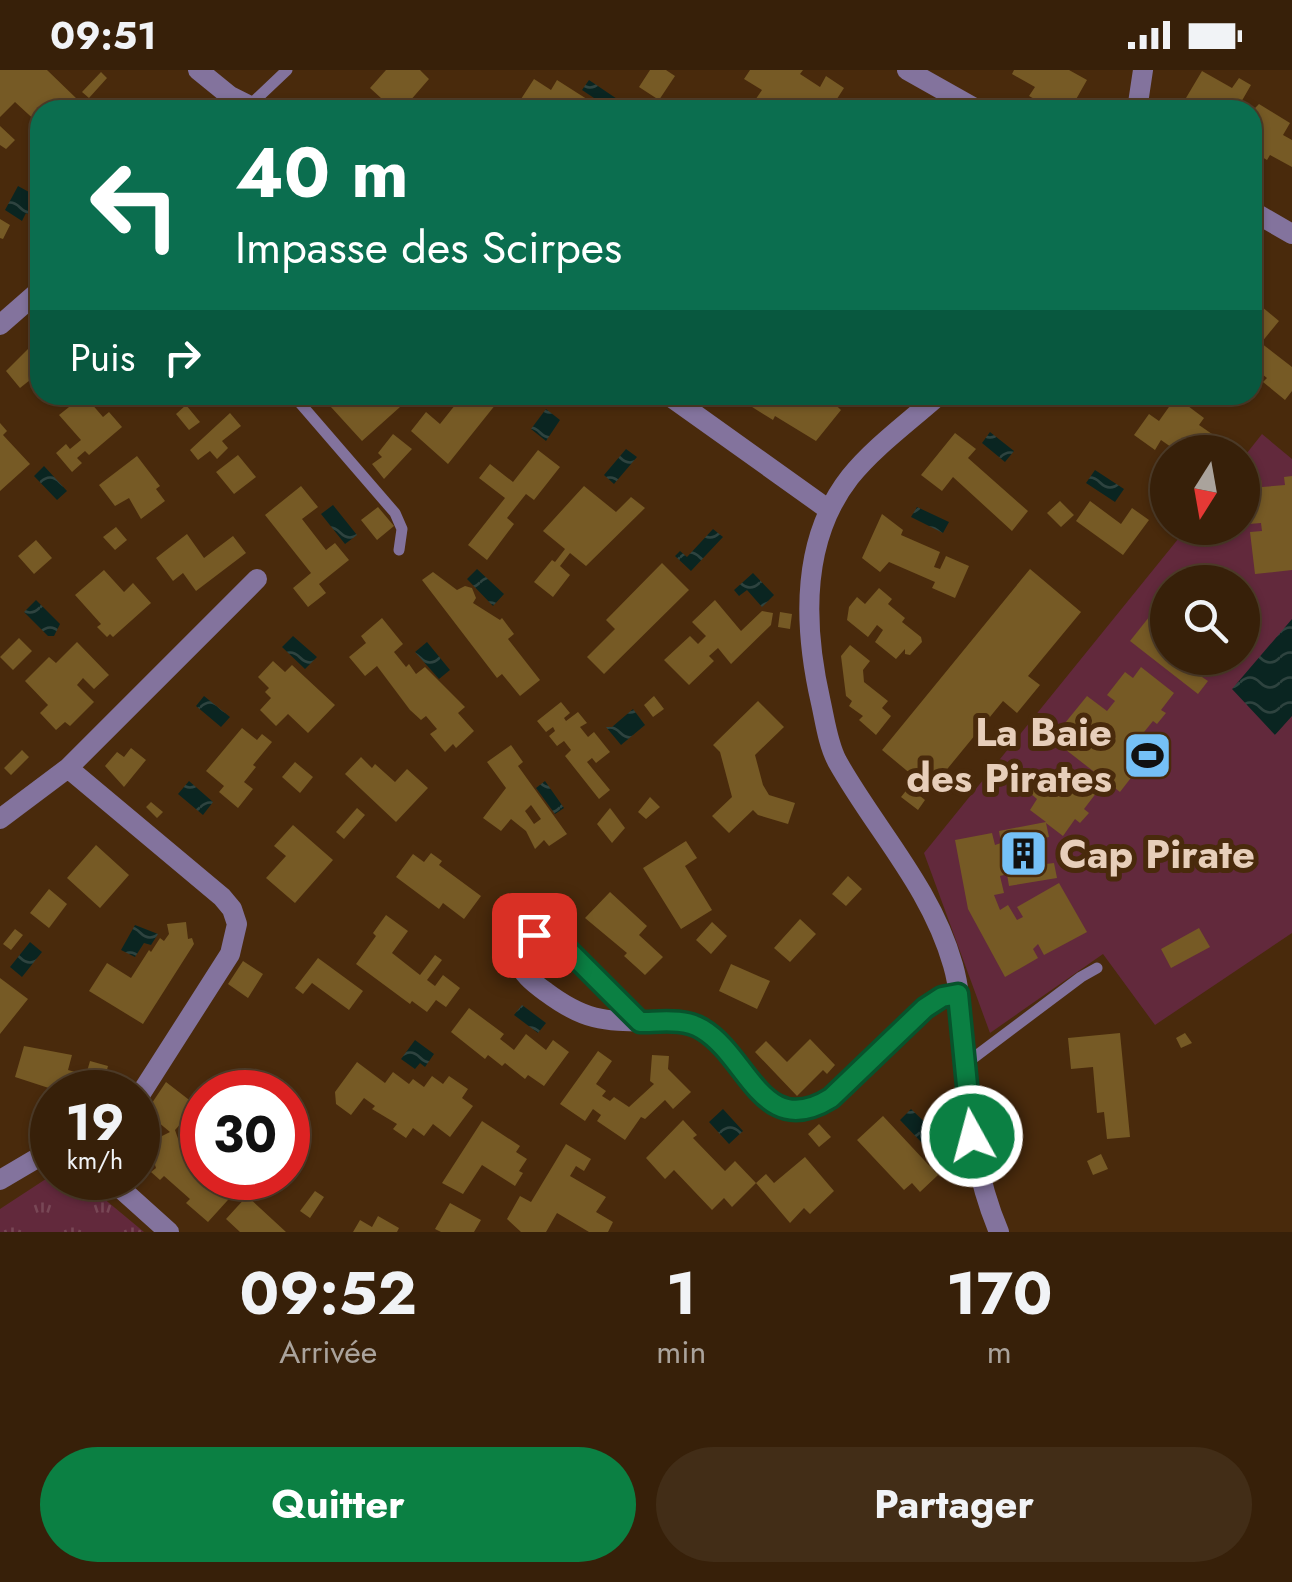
<!DOCTYPE html>
<html lang="fr">
<head>
<meta charset="utf-8">
<style>
	body { margin:0; font-family:Jost,sans-serif; background:#422d17; color:#f1f3f6; height:100vh; display:flex; flex-direction:column; font-size:38px; white-space:nowrap }
	* { box-sizing:border-box; margin:0 }
	p { font-size:32px; color:#aaa39c }
	.icon { flex:none; width:55px; height:55px; fill:none; stroke:currentColor; stroke-width:2; stroke-linecap:round; stroke-linejoin:round }
	.map { position:relative; height:1162px; overflow:hidden }
	.side { display:flex; flex-direction:column; background:#372009; flex:1 }
	.side>* { flex:none }
	.guide { position:absolute; left:30px; top:30px; width:1232px; height:305px; border-radius:30px; box-shadow:0 2px 8px #0004,0 0 0 2px #513e2a; background:#0b6e4f; color:#fff; overflow:hidden }
	.needle { width:65px; rotate:191deg }
	.fabs { position:absolute; left:1150px; top:365px; display:grid; gap:20px }
	.fabs a { display:grid; place-items:center; width:110px; height:110px; border-radius:50%; background:#372009; box-shadow:0 2px 8px #0004,0 0 0 2px #513e2a; font-size:50px }
	.speed { position:absolute; left:30px; top:1000px; display:flex; gap:20px; font-size:50px; font-weight:700; text-align:center }
	.speed>* { display:grid; place-content:center; width:130px; height:130px; border-radius:50%; background:#372009; box-shadow:0 2px 8px #0004,0 0 0 2px #513e2a; line-height:1 }
	.speed small { font-size:25px; font-weight:400 }
	.speed .limit { border:15px solid #d22; background:#fff; color:#111 }
	.pin { position:absolute; display:grid; place-items:center; width:85px; height:85px; color:#fff; margin:-42px; border-radius:20px; box-shadow:0 5px 15px #0006 }
	.me { position:absolute; width:110px; margin:-55px; rotate:353deg; stroke-linejoin:round; filter:drop-shadow(0 0 8px #0008) }
	.turn { display:flex; align-items:center; gap:35px; height:210px; padding:0 40px; font-size:45px }
	.turn .icon { width:130px; height:130px; stroke-width:2.5 }
	.turn b { display:block; font-size:70px; line-height:85px }
	.then { display:flex; align-items:center; height:95px; padding:0 40px; background:#0003; gap:20px; font-size:38px }
	.eta { display:flex; justify-content:space-evenly; align-items:center; height:170px; text-align:center }
	.eta b { font-size:60px; font-weight:700; line-height:70px }
	.primary-button { display:flex; gap:20px; margin-top:auto; padding:20px 40px }
	.primary-button a { flex:1; height:115px; border-radius:60px; background:#0b8043; color:#fff; font-size:40px; font-weight:700; line-height:115px; text-align:center }
	.primary-button a+a { background:#422d17; color:#f1f3f6 }
	.status { display:flex; justify-content:space-between; align-items:center; height:70px; padding:0 50px; background:#372009; direction:ltr }
	.status svg { height:28px; fill:currentColor }
	.map>svg:first-child { display:block }
	.grass { fill:url(#grass-tufts) }
	.garden { fill:#62293c; fill-rule:evenodd }
	.water { fill:url(#water-waves) }
	.building { fill:#765a25; fill-rule:evenodd }
	.lines { fill:none; stroke-linecap:round; stroke-linejoin:round }
	.service { stroke:#83739d; stroke-width:11 }
	.minor { stroke:#83739d; stroke-width:20 }
	.route-casing { stroke:#07532c; stroke-width:25 }
	.route { stroke:#0b8043; stroke-width:18 }
	.labels { text-anchor:middle; dominant-baseline:central; stroke-width:10; stroke-linejoin:round; paint-order:stroke }
	.poi-label { font-size:40px; font-weight:bold; fill:#e7ceba; stroke:#492a0c; text-anchor:end }
</style>
</head>
<body>
<div class="status"><b>09:51</b><svg viewBox="0 0 49 12"><path d="M0 12V9h3v3zM5 12V6h3v6zM10 12V3h3v9zM15 12V0h3v12zM26 1h20v11H26zM47 4h2v5h-2z"/></svg></div>
<div class="map">
<svg width="1292" height="1162" viewBox="0 0 1292 1162">
	<defs>
		<pattern id="grass-tufts" width="24" height="20" patternUnits="userSpaceOnUse" patternTransform="scale(2.5)"><rect width="24" height="20" fill="#62293c"/><path d="M3 7l-1-3M5 7V3M7 7l1-3M15 17l-1-3M17 17v-4M19 17l1-3" fill="none" stroke="#784756"/></pattern>
		<pattern id="water-waves" width="16" height="10" patternUnits="userSpaceOnUse" patternTransform="scale(2.5)"><rect width="16" height="10" fill="#0a2521"/><path d="M0 5q4-4 8 0t8 0" fill="none" stroke="#2e433f"/></pattern>
	</defs>
	<rect width="100%" height="100%" fill="#492a0c"/>
	<path class="grass" d="M52 1105V1108H79L144 1162H0V1139Z"/>
	<path class="garden" d="M1262 364 1292 389V863L1155 955 1103 884 990 963 924 783 1187 458H1242L1243 388ZM1168 512H1242V588H1168Z"/>
	<path class="water" d="M589 10 629 37 627 40H612L582 20Z
		M18 116 40 128 31 146 26 143 22 151 5 140Z
		M546 339 560 350 546 371 531 359Z
		M990 362 1014 381 1005 392 982 373Z
		M626 379 637 387 614 414 604 405Z
		M44 396 67 421 57 430 34 406Z
		M1095 400 1124 419 1115 432 1086 413Z
		M333 435 357 465 345 474 321 444Z
		M917 437 949 452 943 463 911 447Z
		M713 459 723 467 691 501 675 486 680 481 687 487Z
		M477 499 504 524 493 536 467 509Z
		M753 503 774 525 762 537 747 520 739 526 734 520Z
		M36 530 60 554 54 566H48L24 542Z
		M1292 549V646L1275 665 1232 619Z
		M293 566 317 587 305 599 282 577Z
		M427 572 450 600 439 609 415 582Z
		M204 626 230 647 221 657 196 636Z
		M633 639 645 655 621 675 606 657H612Z
		M189 711 213 732 203 745 178 724Z
		M545 711 564 738 555 744 536 718Z
		M135 855 158 864 151 875 144 873 135 887 121 880Z
		M30 872 42 882 22 907 10 897Z
		M522 935 546 953 538 963 514 945Z
		M415 970 434 984 425 997 420 993 415 999 401 989Z
		M723 1039 743 1061 729 1074 709 1052Z
		M911 1039 935 1062 923 1074 900 1050Z"/>
	<path class="building" d="M0 0H47L77 29 66 40H40V55L15 32 0 47Z
		M386 0H420L429 9 409 32 412 35 408 40H394L370 18Z
		M650 0H666L675 6 659 30 639 17Z
		M750 0H803L800 4 820 17 826 6 844 18 835 32 847 40H757L751 36 762 20 744 9Z
		M1014 0H1069L1087 10 1070 40H1054L1029 26 1035 17 1012 4Z
		M1202 1 1232 18 1239 8 1251 15 1240 34 1250 40H1208L1186 28Z
		M101 2 107 8 89 28 82 22Z
		M534 9 551 20 557 10 604 40H538L521 29Z
		M855 30 866 37 864 40H849Z
		M1259 34 1290 53 1283 65 1292 70V97L1270 85 1267 90 1252 81V41Z
		M0 56 15 70 6 79 0 75Z
		M0 149 10 155 3 169 0 168Z
		M1255 231 1279 251 1261 273 1292 297V321L1285 330 1263 312 1267 308 1252 296Z
		M40 267V322L30 310 20 318 6 301Z
		M84 325 103 347 109 342 122 357 89 385 85 381 77 388 82 393 72 402 56 383 66 374 70 379 81 370 59 345Z
		M320 325H389L400 337 362 371Z
		M463 325H485L496 334 448 394 411 361 426 342 440 354Z
		M745 325H825L841 340 816 371 775 346 773 350 741 330Z
		M1176 327 1204 348 1199 355 1212 364 1198 382H1178L1161 370 1155 380 1134 365 1149 344 1159 351Z
		M186 335 200 352 189 360 176 344Z
		M230 343 241 356 222 371 228 378 217 389 210 381 198 390 190 380Z
		M0 353 7 361 3 365 30 394 0 421Z
		M955 363 976 379 968 388 1028 441 1012 461 953 407 942 421 921 405Z
		M393 364 412 379 384 409 372 394 382 387 378 383Z
		M538 380 560 397 534 430 526 424 507 448 514 454 487 490 468 475 505 428 479 408 490 394 513 412Z
		M238 385 256 407 234 424 216 402Z
		M137 386 160 416 156 419 165 431 141 449 129 428 115 436 99 415Z
		M1292 406V500L1255 504 1250 462 1262 461 1261 453 1249 454 1244 411 1261 409 1262 417 1285 415 1284 407Z
		M301 416 318 437 302 449 326 480 335 473 349 490 319 514 326 523 308 537 293 518 311 503 265 445Z
		M584 416 616 442 631 427 645 438 586 496 570 483 560 496 570 505 553 527 534 512 552 490 555 492 565 479 543 461Z
		M1060 431 1074 445 1061 457 1047 443Z
		M1090 431 1121 454 1132 438 1149 450 1123 485 1076 451Z
		M378 437 394 456 377 470 361 450Z
		M882 444 903 460 901 465 940 482 934 497 940 499 946 486 969 496 955 528 932 518 935 512 889 492 880 502 862 488Z
		M116 457 127 470 115 480 103 467Z
		M187 464 204 488 233 466 246 483 196 521 183 503 173 511 156 488Z
		M36 470 52 488 34 504 18 486Z
		M662 493 689 520 604 604 587 587 615 559 606 550Z
		M1030 499 1081 542 1028 606 1040 615 1017 643 1003 631 930 720 882 680Z
		M1219 499 1236 512H1195L1202 503 1211 509Z
		M104 500 124 522 133 513 151 533 113 567 110 564 107 567 97 557 101 554 75 525Z
		M433 502 457 520 465 516 472 518 476 528 473 533 500 550 502 548 514 564 508 569 540 610 520 626 502 604 497 608 422 510Z
		M1242 517 1252 525 1242 537Z
		M879 518 892 529 888 534 905 548 902 552 921 567 922 572 910 585 905 584V579L896 589 875 572 883 560 877 555 868 567 847 550 849 537 857 527 865 534Z
		M1165 527 1168 530V588H1226L1222 592 1216 588 1202 607 1208 611 1198 624 1130 571Z
		M715 530 741 561 762 541 773 543 771 555 731 594 718 578 709 586 714 591 689 615 664 590 690 566 698 574 706 566 692 552Z
		M780 542 792 544 790 559 778 557Z
		M382 548 403 574 394 582 406 597 409 594 416 604 425 597 465 637 458 643 474 661 456 678 453 674 445 682 430 664 437 659 426 646 421 650 410 640 377 596 365 606 349 587 366 573 361 566Z
		M19 568 32 581 13 600 0 587Z
		M77 572 109 605 94 619 83 608 77 615 94 632 70 656 65 652 56 660 40 643 48 635 25 611 49 587 56 593Z
		M850 575 870 591 863 600 864 612 888 631 882 638 891 646 876 665 859 650 863 646 849 636 852 631 846 626 841 586Z
		M273 591 285 602 292 595 335 635 308 663 288 644 276 656 260 640 271 628 265 622 269 618 258 607Z
		M1141 597 1174 623 1161 640 1166 643 1157 654 1153 651 1140 667 1154 678 1120 722 1052 669 1087 626 1107 641 1115 631 1107 625 1125 602 1133 608Z
		M654 626 664 639 653 647 644 635Z
		M758 631 784 657 755 685 763 715 769 725 795 733 788 754 758 745 753 740 729 763 712 746 732 727 720 682 713 675Z
		M561 632 570 643 564 648 566 651 578 642 587 653 580 657 588 667 594 662 610 682 596 693 592 688 587 692 610 720 599 729 565 686 571 680 564 671 557 676 549 666 555 661 553 657 546 662 537 651Z
		M242 658 257 670 262 664 272 672 253 695 256 697 244 712 253 719 238 738 219 722 224 716 206 701Z
		M511 675 523 692 518 696 567 764 549 776 544 770 535 779 526 761 511 749 501 761 483 748 506 718 487 692ZM531 735 541 749 534 754 525 741Z
		M131 678 146 690 124 717 105 696 117 682 124 687Z
		M22 680 29 687 11 705 4 698Z
		M361 687 372 698 375 694 395 712 407 699 428 718 396 752 345 704Z
		M295 692 313 707 300 723 282 707Z
		M1064 696 1097 722 1084 739 1089 743 1080 753 1075 749 1063 766 1046 753 1049 767 1041 769 1046 794 1054 793 1057 808 1009 816 1007 804 1000 806 1004 823 994 825 1000 840 1008 835 1017 850 1023 847 1017 837 1059 813 1087 862 1044 885 1038 874 1033 879 1038 888 1005 907 968 839 955 770 992 763 995 775 1001 773 999 761 1046 752 1030 740 1037 729 1030 723 1048 700 1056 706Z
		M909 717 925 730 918 740 901 727Z
		M650 727 660 737 646 749 638 742Z
		M151 732 163 742 157 748 146 737Z
		M357 738 365 745 344 769 336 762Z
		M610 738 625 758 612 773 597 754Z
		M293 755 333 790 295 833 266 808 286 786 274 776Z
		M686 771 697 788 685 796 712 840 681 859 643 798Z
		M96 775 129 805 100 838 67 808Z
		M431 783 442 791 439 795 481 826 464 849 443 833 439 839 396 807 413 784 424 792Z
		M848 806 862 819 846 836 832 824Z
		M49 819 67 834 49 858 30 843Z
		M610 822 647 856 639 865 663 887 645 905 624 886 627 883 585 848Z
		M386 845 408 861 392 883 420 905 435 885 442 890 427 910 435 916 443 905 460 918 446 937 436 930 427 942 412 931 410 934 356 894 376 866 373 863Z
		M800 849 816 864 790 892 774 878Z
		M186 852 188 869 192 868 194 874 143 954 89 921 107 893 131 908 149 880 151 882 160 868 164 871 169 864 167 854Z
		M712 852 727 866 711 884 696 870Z
		M1199 858 1210 877 1171 898 1161 879Z
		M15 859 23 865 11 880 3 874Z
		M318 888 363 921 349 940 312 913 303 924 295 918Z
		M243 891 263 904 248 928 228 914Z
		M731 894 770 911 757 939 719 921Z
		M0 908 28 929 0 964Z
		M469 938 504 964 500 969 514 980 526 964 546 980 553 970 569 982 544 1016 528 1005 525 1009 505 993 502 996 488 985 485 989 451 962Z
		M1120 963 1130 1067 1107 1069 1104 1042 1097 1043 1093 997 1071 999 1068 968Z
		M1185 963 1192 973 1181 978 1176 968Z
		M810 969 835 995 827 1004 823 1000 797 1026 755 982 766 971 787 992Z
		M24 976 72 985 68 1000 86 1005 90 991 108 996 104 1011 100 1010 96 1022H61L15 1007Z
		M598 981 612 991 596 1014 606 1021 602 1026 610 1031 614 1027 629 1037 654 1014 650 1011 652 985 669 986 668 999 691 1022 673 1039 665 1030 645 1049 641 1047 625 1070 597 1051 601 1045 593 1039 585 1051 560 1034Z
		M357 992 385 1013 393 1002 409 1014 413 1009 424 1017 432 1006 443 1014 449 1006 468 1019 462 1028 473 1036 450 1067 433 1054 424 1066 413 1058 406 1068 393 1059 397 1054 372 1039 375 1036 364 1028 351 1045 336 1034 335 1022Z
		M166 1012 197 1036 175 1060 184 1086 202 1103V1108L246 1110 208 1152 186 1133 190 1129 164 1106 160 1110 151 1102 156 1098 148 1073 170 1062 146 1042Z
		M883 1046 938 1105 920 1122 912 1113 904 1120 857 1070Z
		M683 1050 697 1065 693 1068 725 1101 735 1091 756 1113 732 1137 724 1128 712 1140 674 1100 665 1109 646 1088Z
		M482 1051 520 1076 516 1082 527 1089 519 1101 523 1103 515 1116 482 1095 463 1124 442 1113Z
		M819 1054 831 1067 819 1077 808 1064Z
		M566 1074 591 1089 584 1101 576 1096 570 1106 606 1127 596 1142 613 1152 608 1162H589L557 1143 546 1162H521L507 1149 520 1126 531 1132Z
		M1101 1084 1108 1099 1093 1105 1087 1091Z
		M805 1087 834 1121 810 1144 804 1138 790 1153 756 1113 766 1104 774 1113Z
		M315 1121 324 1127 310 1148 300 1141Z
		M247 1126 286 1162H240L226 1149Z
		M450 1133 481 1150 474 1162H441L435 1159Z
		M378 1146 399 1158 397 1162H353L360 1150 372 1157Z"/>
	<g class="lines">
		<path class="service" d="M249 36 287 0
			M293 325 395 443 402 459 399 480
			M964 995 1081 907 1097 898"/>
		<path class="minor" d="M198 0 230 26 258 40
			M907 0 978 40
			M1137 40 1143 0
			M1252 141 1292 164
			M0 255 40 220
			M668 325 829 440
			M939 325C910 351 874 377 850 407 800 471 804 559 821 633 825 651 828 674 837 691 875 759 931 817 953 895 962 926 961 960 964 992 969 1051 976 1108 999 1162
			M68 698 222 827 232 839 237 854 230 884 138 1028
			M0 749 68 698 257 509
			M640 952 553 865H534L517 888C522 904 532 912 546 922 586 952 605 951 654 952 666 952 681 950 692 954 746 976 759 1073 831 1028L925 938 942 927 958 925
			M109 1108 169 1162
			M0 1110 39 1087 52 1085"/>
	</g>
	<g class="lines">
		<defs>
			<path id="route" d="M534 865H553L640 952C660 952 684 948 702 959 749 987 762 1071 831 1028L925 938 942 927 958 924 972 1066"/>
		</defs>
		<use href="#route" class="route-casing"/>
		<use href="#route" class="route"/>
	</g>
	<defs>
		<symbol id="stadium-square" viewBox="-11 -11 22 22"><rect x="-9" y="-9" width="18" height="18" rx="4" fill="#75c0f6" stroke="#492a0c"/><path d="M0-5a6.5 5 0 1 0 0 10a6.5 5 0 1 0 0-10ZM-3.5-1.8h7v3.6h-7Z" fill="#111"/></symbol>
		<symbol id="building-square" viewBox="-11 -11 22 22"><rect x="-9" y="-9" width="18" height="18" rx="4" fill="#75c0f6" stroke="#492a0c"/><path d="M-4-6H4V6H1V3H-1V6H-4ZM-2.5-4.3h1.7v1.8h-1.7ZM.8-4.3h1.7v1.8H.8ZM-2.5-1h1.7V.8h-1.7ZM.8-1h1.7V.8H.8Z" fill="#111"/></symbol>
	</defs>
	<g fill-rule="evenodd">
		<use href="#stadium-square" x="1120" y="658" width="55" height="55"/>
		<use href="#building-square" x="996" y="756" width="55" height="55"/>
	</g>
	<g class="labels">
		<g class="poi-label">
			<text x="1112" y="662">La Baie<tspan x="1112" dy="46">des Pirates</tspan></text>
			<text x="1059" y="784" text-anchor="start">Cap Pirate</text>
		</g>
	</g>
</svg>
<div class="fabs">
<a><svg class="needle" viewBox="-14 -14 28 28"><path d="M0-13l5 13h-10z" fill="#e53935"/><path d="M0 13l5-13h-10z" fill="#aaa39c"/></svg></a>
<a><svg class="icon" aria-label="search" viewBox="0 0 24 24"><circle cx="10" cy="10" r="6"/><path d="M15 15l6 6"/></svg></a>
</div>
<div class="speed"><div>19<small>km/h</small></div><div class="limit">30</div></div>
<div class="pin" style="left:534px;top:865px;background:#d93025"><svg class="icon" aria-label="arrive" viewBox="0 0 24 24"><path d="M6 21V4h12l-3 4 3 4H6"/></svg></div>
<svg class="me" style="left:972px;top:1066px" viewBox="-20 -20 40 40"><circle r="17" fill="#0b8043" stroke="#fff" stroke-width="3"/><path d="M0-11L8 9 0 5-8 9z" fill="#fff"/></svg>
<div class="guide">
<div class="turn"><svg class="icon" aria-label="left" viewBox="0 0 24 24"><path d="M17 20v-9H6M10 6l-5 5 5 5"/></svg><div><b>40 m</b>Impasse des Scirpes</div></div>
<div class="then">Puis<svg class="icon" aria-label="right" viewBox="0 0 24 24"><path d="M7 20v-9h11M14 6l5 5-5 5"/></svg></div>
</div>
</div>
<section class="side">
<div class="eta">
<div><b>09:52</b><p>Arrivée</p></div>
<div><b>1</b><p>min</p></div>
<div><b>170</b><p>m</p></div>
</div>
<div class="primary-button"><a>Quitter</a><a>Partager</a></div>
</section>
</body>
</html>
